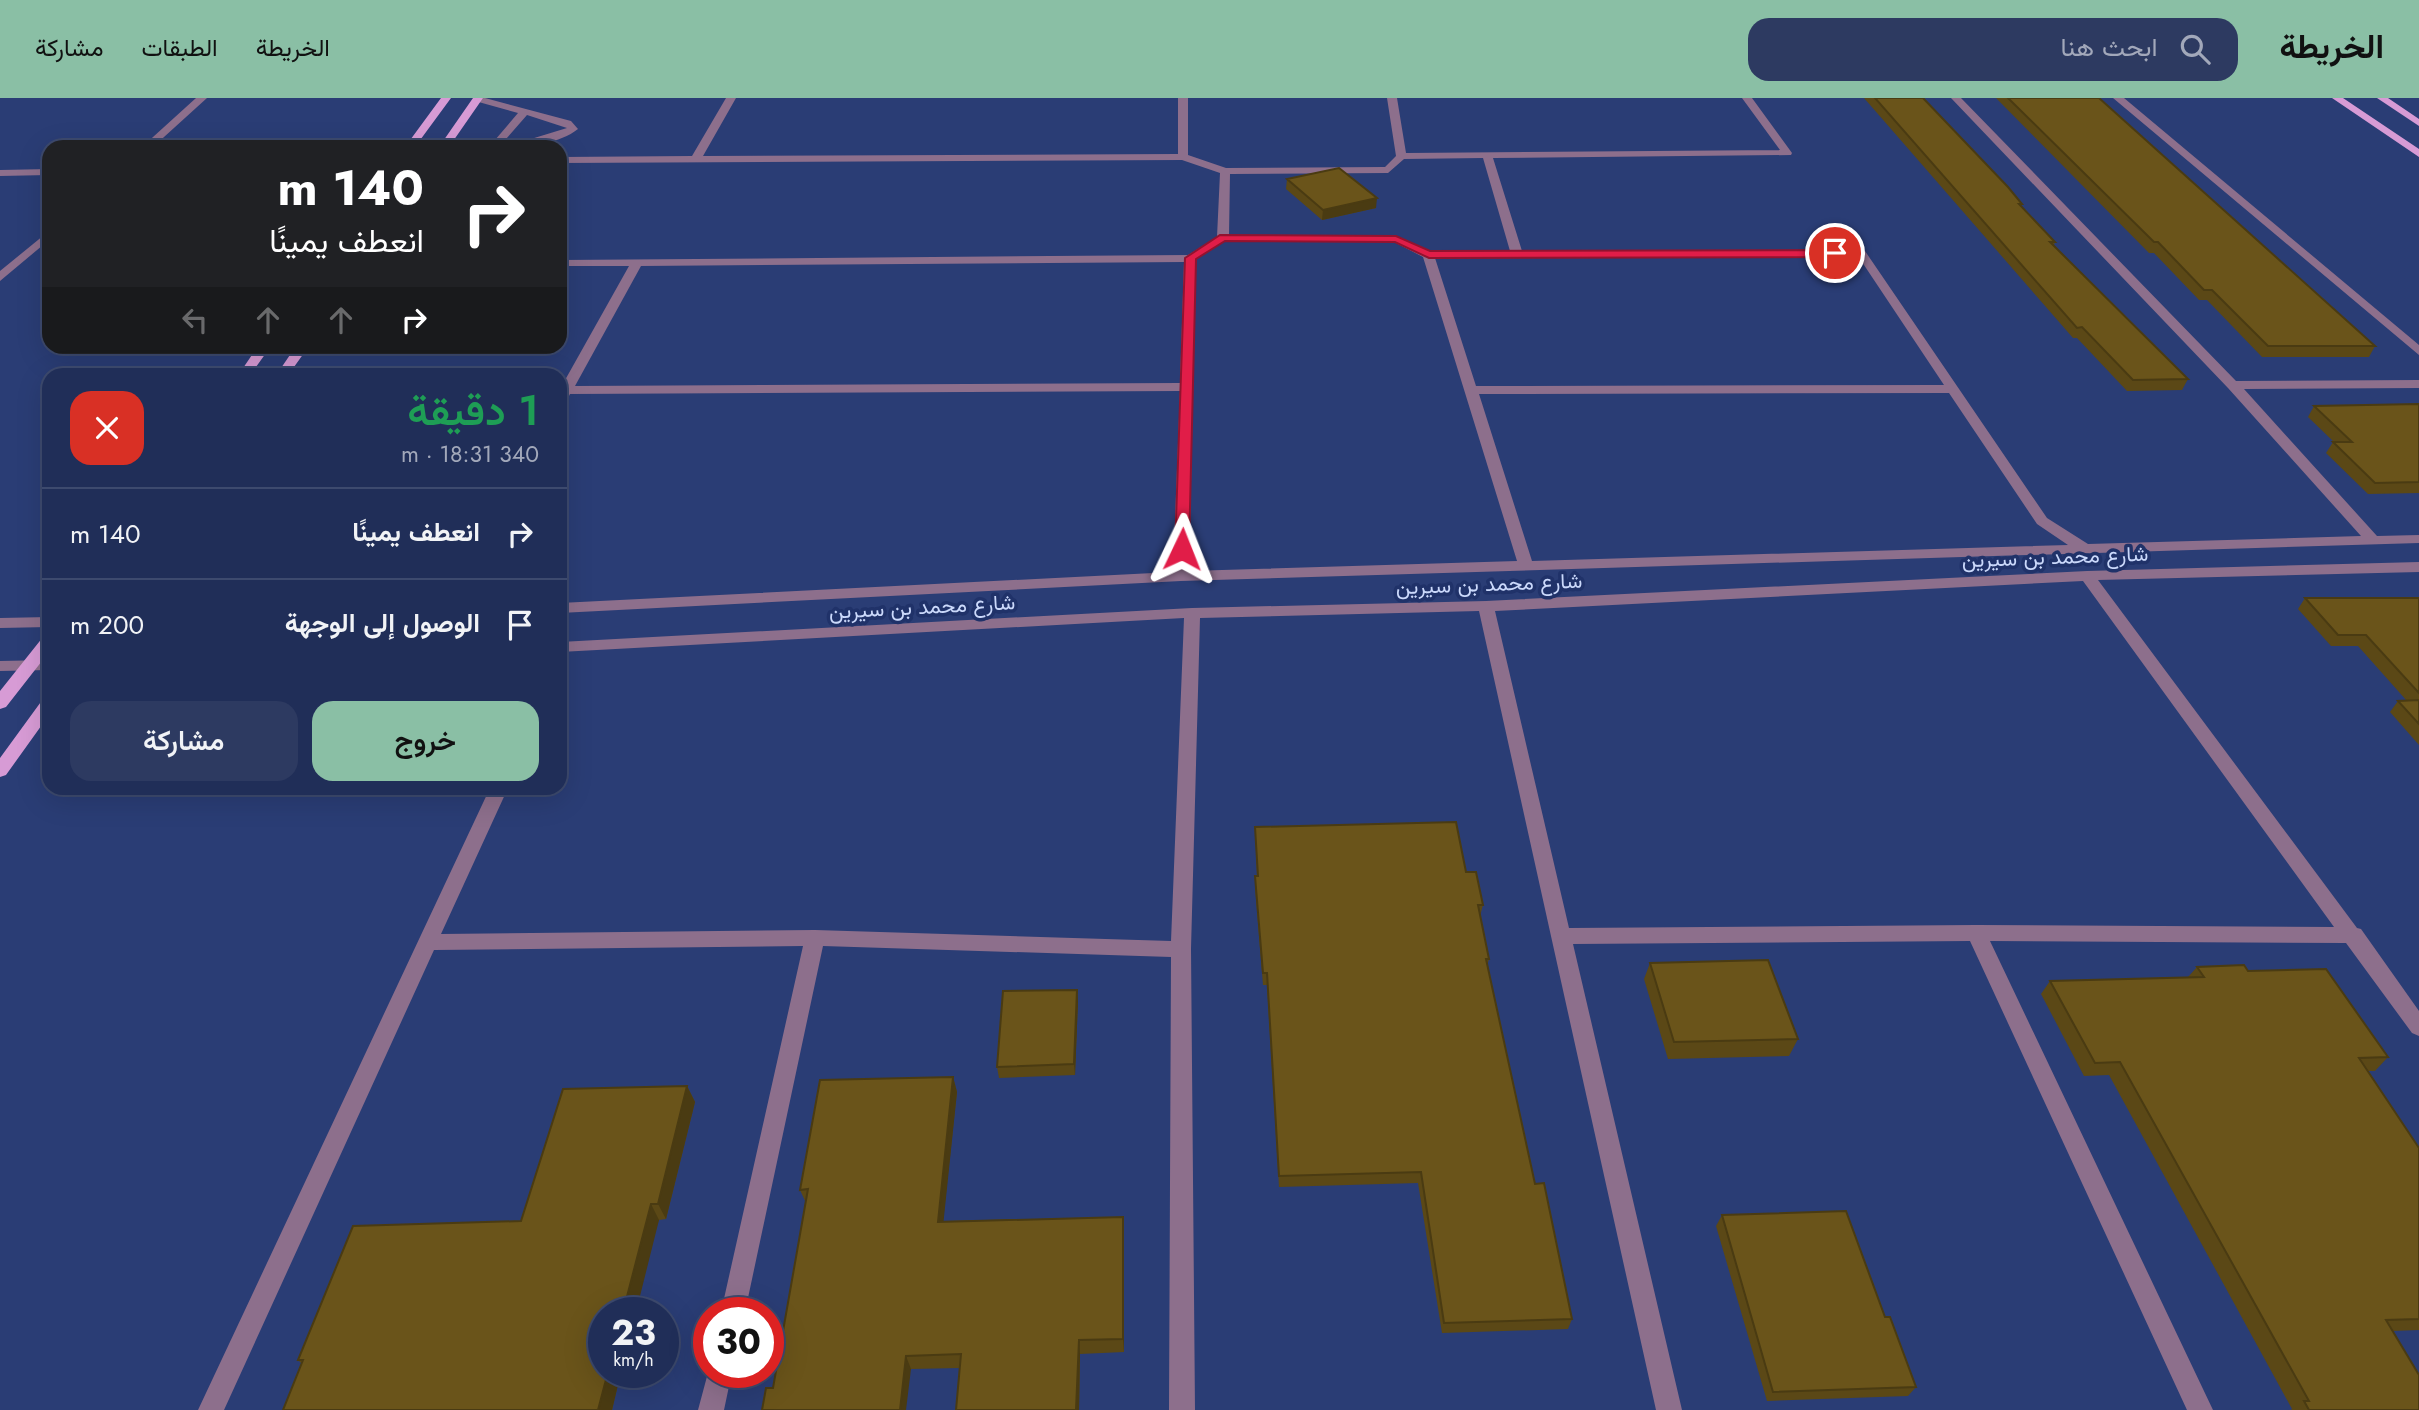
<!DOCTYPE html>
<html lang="ar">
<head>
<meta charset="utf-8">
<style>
	body { margin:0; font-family:Jost,Vazirmatn,sans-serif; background:#2d3a61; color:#f1f3f6; direction:rtl; height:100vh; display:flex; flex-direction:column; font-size:26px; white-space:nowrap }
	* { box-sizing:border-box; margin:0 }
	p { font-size:23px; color:#a2a8ba }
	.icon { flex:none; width:38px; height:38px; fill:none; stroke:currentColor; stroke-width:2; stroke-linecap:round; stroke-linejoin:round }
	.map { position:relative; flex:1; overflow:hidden; direction:ltr }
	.drawer { position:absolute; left:42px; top:270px; width:525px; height:427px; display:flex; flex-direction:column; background:#202e58; border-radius:21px; box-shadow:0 7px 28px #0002,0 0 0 2px #3d4a6e; direction:rtl }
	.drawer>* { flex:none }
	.banner { position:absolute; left:42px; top:42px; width:525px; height:214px; border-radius:21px; box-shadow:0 7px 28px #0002,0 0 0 2px #3d4a6e; direction:rtl; background:#202124; color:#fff; overflow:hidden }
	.speed { position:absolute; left:588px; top:1199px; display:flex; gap:14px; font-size:35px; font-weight:700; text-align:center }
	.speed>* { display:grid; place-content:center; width:91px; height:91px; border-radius:50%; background:#202e58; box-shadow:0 7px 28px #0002,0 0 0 2px #3d4a6e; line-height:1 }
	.speed small { font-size:18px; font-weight:400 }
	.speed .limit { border:10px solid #d22; background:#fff; color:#111 }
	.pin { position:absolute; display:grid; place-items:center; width:60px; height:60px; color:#fff; margin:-30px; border:4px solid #fff; border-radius:50%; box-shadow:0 2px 7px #0007 }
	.me { position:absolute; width:77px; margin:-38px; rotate:2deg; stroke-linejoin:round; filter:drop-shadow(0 0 5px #0008) }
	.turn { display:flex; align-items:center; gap:24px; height:147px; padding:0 28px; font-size:32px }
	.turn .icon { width:91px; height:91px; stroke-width:2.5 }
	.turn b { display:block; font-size:49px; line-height:60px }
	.lanes { display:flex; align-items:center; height:66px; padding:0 28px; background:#0003; justify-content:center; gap:35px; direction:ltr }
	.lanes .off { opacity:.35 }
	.round { display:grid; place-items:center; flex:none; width:74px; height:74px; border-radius:21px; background:#2d3a61 }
	.overview { display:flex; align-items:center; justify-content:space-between; height:119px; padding:0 28px }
	h1 { font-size:42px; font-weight:600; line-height:52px; color:#1e9e55 }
	.button { display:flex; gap:14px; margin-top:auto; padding:14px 28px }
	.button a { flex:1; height:80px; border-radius:21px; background:#8abfa5; color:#111; font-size:28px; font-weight:600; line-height:80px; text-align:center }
	.button a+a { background:#2d3a61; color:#f1f3f6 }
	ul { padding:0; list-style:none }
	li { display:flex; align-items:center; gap:21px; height:91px; padding:0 28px; border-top:2px solid #3d4a6e }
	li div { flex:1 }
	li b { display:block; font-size:26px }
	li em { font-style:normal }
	header { display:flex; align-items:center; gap:42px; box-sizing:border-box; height:98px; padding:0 35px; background:#8abfa5; color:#111 }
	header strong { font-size:33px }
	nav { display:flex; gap:38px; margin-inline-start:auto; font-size:24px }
	.search { width:490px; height:63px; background:#2d3a61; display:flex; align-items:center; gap:18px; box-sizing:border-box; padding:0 24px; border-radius:21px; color:#a2a8ba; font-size:26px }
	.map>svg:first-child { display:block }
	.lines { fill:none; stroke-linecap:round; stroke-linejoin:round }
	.minor { fill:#8d6f8c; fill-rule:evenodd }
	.major { fill:#d79bd5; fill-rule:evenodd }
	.wall { fill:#5b4816 }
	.shaded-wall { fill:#4a3b12 }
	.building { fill:#6a541a; stroke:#4a3b12; stroke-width:2 }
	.route { fill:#e11d48; stroke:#92132f; stroke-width:2 }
	.labels { text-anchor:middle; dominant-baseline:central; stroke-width:7; stroke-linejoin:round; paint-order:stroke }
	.street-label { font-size:21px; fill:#cbd9fb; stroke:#203269 }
</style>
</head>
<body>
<header>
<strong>الخريطة</strong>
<div class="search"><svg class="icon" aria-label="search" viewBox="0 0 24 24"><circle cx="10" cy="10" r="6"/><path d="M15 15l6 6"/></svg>ابحث هنا</div>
<nav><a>الخريطة</a><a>الطبقات</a><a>مشاركة</a></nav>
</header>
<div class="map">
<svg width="2419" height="1312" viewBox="0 0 2419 1312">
	<rect width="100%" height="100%" fill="#2a3d75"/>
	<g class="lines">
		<path class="minor" d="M196 0H207L153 49H142Z
			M474 0H485L571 23 578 31C559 46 528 49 505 49L567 30 527 17 499 49H489L518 15 475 3Z
			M726 0H736L703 58 1178 56V0H1188V57L1226 70 1385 69 1396 58 1387 0H1397L1406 55 1780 52 1742 0H1752L1792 55 1791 57 1493 60 1522 153H1865L2047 420 2088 446 2361 438 2228 290 1951 0H1961L2236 283 2419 282V290L2244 291 2377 438 2419 437V445L1181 483 560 515V505L1173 474 1180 293 570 296 567 302H560V291L629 168H560V162L1188 157 1217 139 1220 75 1182 62 560 65V59L692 58ZM1483 60 1510 153 1430 154 1396 138 1229 137 1230 76 1388 75 1404 61ZM1225 143 1394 144 1423 159 1517 463 1189 473 1196 161ZM1858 158 1944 287 1476 288 1435 160ZM1184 164 1180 285 575 288 641 168ZM1949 295 2037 426 2068 447 1532 463 1479 296Z
			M2113 0H2124L2419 247V257Z
			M49 71V77L0 78V72Z
			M49 133V142L0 183V173Z
			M2419 464V474L2098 482 2357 830 2361 831 2419 913V938L2412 935 2346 845 1990 843 2213 1312H2187L1970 843 1573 846 1682 1312H1656L1479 513 1200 520 1191 851 1195 1312H1169L1171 859 823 848 745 1214H721L803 848 434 852 224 1312H198L490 690H508L441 836 815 832 1171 843 1184 520 560 554V544L1192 510 1486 503 2087 473ZM2083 483 2334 829 1976 827 1569 830 1495 513Z
			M49 519V529L0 530V520Z
			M49 562V572L0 573V563Z
			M709 1271V1274H732L724 1312H698Z"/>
		<path class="major" d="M441 0H451L415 49H405Z
			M473 0H483L449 49H439Z
			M2332 0H2343L2419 51V59Z
			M2377 0H2388L2419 21V28Z
			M258 248H271L251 276H239Z
			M296 248H309L289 276H277Z
			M49 538V554L6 609 0 611V593L43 539Z
			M49 599V617L6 677 0 679V660L43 601Z"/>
	</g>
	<path class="wall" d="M1864 0H1923L2022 106 2021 108 2055 144 2054 147 2188 281 2182 292 2127 293 2077 240H2073Z
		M1996 0H2099L2375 248 2369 259H2262L2207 202H2199L2154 155H2149Z
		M1287 81 1376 110 1322 122 1286 91Z
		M2419 306V395L2368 396 2326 355 2333 344H2334L2308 319 2314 308Z
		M2305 500H2419V647L2390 614 2398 603H2407L2358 548H2331L2298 511Z
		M1255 729 1466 774 1483 807 1480 818 1489 861 1487 868 1535 1086 1572 1221 1568 1231 1442 1235 1418 1085 1279 1089 1267 887H1263L1255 789V778H1257Z
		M1650 865 1798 941 1789 958 1668 961 1644 881Z
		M2197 869 2248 873 2388 959 2375 973H2367L2419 1050V1232L2392 1233 2419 1312H2291L2292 1311 2109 977 2084 978 2041 896 2050 883 2188 879Z
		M1078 903 1075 977 999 980 997 969Z
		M953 979 957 994 943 1123 1123 1119 1124 1133V1254L1080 1256 1079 1312H956L960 1270 911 1271 773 1290 806 1105 800 1092Z
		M687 988 695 1004 666 1121 659 1122 604 1274H621L612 1312 302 1266 298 1262 521 1123Z
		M1722 1117 1885 1219 1916 1289 1908 1298 1767 1303 1716 1128Z"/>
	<path class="shaded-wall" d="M1377 100 1376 110 1322 122 1323 112Z
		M1077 892 1078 903 1075 977 1074 966Z
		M953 979 957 994 942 1138 938 1124Z
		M687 988 695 1004 666 1121 658 1106Z
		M651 1106 659 1122 636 1214H623Z
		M1123 1119 1124 1133V1254L1123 1241Z
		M1079 1242 1080 1256 1079 1312H1076Z
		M906 1258 911 1271 906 1312H900Z
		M608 1274H621L612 1312H598Z"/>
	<path class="building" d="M1875 0H1923L2008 89 2022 106H2019L2055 144H2050L2188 281 2133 282 2082 229 2077 230Z
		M2008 0H2099L2375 248H2268L2212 192H2204L2158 144H2154Z
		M1339 70 1377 100 1323 112 1287 81Z
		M2419 306V384L2375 385 2333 344H2352L2314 308Z
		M2305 500H2419V595L2366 537H2338Z
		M2419 602V626L2398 603Z
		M1456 724 1466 774H1476L1483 807H1478L1489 861H1486L1535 1086 1544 1085 1572 1221 1444 1225 1421 1074 1279 1078 1267 875H1263L1255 778H1258L1255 729Z
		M1768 862 1798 941 1674 944 1650 865Z
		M2244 867 2248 873 2326 871 2388 959 2359 960 2419 1050V1221L2386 1222 2419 1277V1312H2309L2304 1303H2309L2120 964 2095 965 2050 883 2204 879 2197 869Z
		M1077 892 1074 966 997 969 1003 893Z
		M953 979 938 1124 1123 1119V1241L1079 1242 1076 1312H956L961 1256 906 1258 900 1312H762L766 1290H773L808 1091 800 1092 820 982Z
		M687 988 658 1106H651L623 1214H604V1274H608L598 1312H283L303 1262H298L353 1128 521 1123 563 991Z
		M1846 1113 1885 1219H1890L1916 1289 1773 1294 1722 1117Z"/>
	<path class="route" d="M1220 137 1396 138 1430 153 1835 152 1840 155 1835 159 1429 160 1395 144 1225 143 1196 161 1189 451 1182 455 1175 451 1185 160Z"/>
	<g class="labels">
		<g class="street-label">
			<text transform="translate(2055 459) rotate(-2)">شارع محمد بن سيرين</text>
			<text transform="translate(1489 486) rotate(-2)">شارع محمد بن سيرين</text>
			<text transform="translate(922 509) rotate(-3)">شارع محمد بن سيرين</text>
		</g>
	</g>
</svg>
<div class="speed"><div>23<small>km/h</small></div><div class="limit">30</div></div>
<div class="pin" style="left:1835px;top:155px;background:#d93025"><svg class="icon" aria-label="arrive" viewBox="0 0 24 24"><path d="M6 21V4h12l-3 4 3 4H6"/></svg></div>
<svg class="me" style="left:1182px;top:451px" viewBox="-20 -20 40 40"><path d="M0-17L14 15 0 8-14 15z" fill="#e11d48" stroke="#fff" stroke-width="4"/></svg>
<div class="banner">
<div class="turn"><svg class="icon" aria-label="right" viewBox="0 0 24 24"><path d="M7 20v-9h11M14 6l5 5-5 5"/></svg><div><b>140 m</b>انعطف يمينًا</div></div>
<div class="lanes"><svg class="icon off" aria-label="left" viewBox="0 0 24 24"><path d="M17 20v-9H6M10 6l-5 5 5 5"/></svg><svg class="icon off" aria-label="ahead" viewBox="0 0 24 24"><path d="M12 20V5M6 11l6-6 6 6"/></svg><svg class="icon off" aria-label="ahead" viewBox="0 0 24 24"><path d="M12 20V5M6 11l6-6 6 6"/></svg><svg class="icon" aria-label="right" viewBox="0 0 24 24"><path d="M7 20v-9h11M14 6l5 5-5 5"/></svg></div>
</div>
<section class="drawer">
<div class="overview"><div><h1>1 دقيقة</h1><p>340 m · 18:31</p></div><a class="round" style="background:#d93025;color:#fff"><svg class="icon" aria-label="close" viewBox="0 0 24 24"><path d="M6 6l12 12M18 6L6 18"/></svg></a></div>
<ul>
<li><svg class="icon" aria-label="right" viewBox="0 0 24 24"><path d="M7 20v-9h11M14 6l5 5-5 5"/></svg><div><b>انعطف يمينًا</b></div><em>140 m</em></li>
<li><svg class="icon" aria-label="arrive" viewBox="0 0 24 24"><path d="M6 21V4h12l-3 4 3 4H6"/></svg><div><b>الوصول إلى الوجهة</b></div><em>200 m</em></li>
</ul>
<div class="button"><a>خروج</a><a>مشاركة</a></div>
</section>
</div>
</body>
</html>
